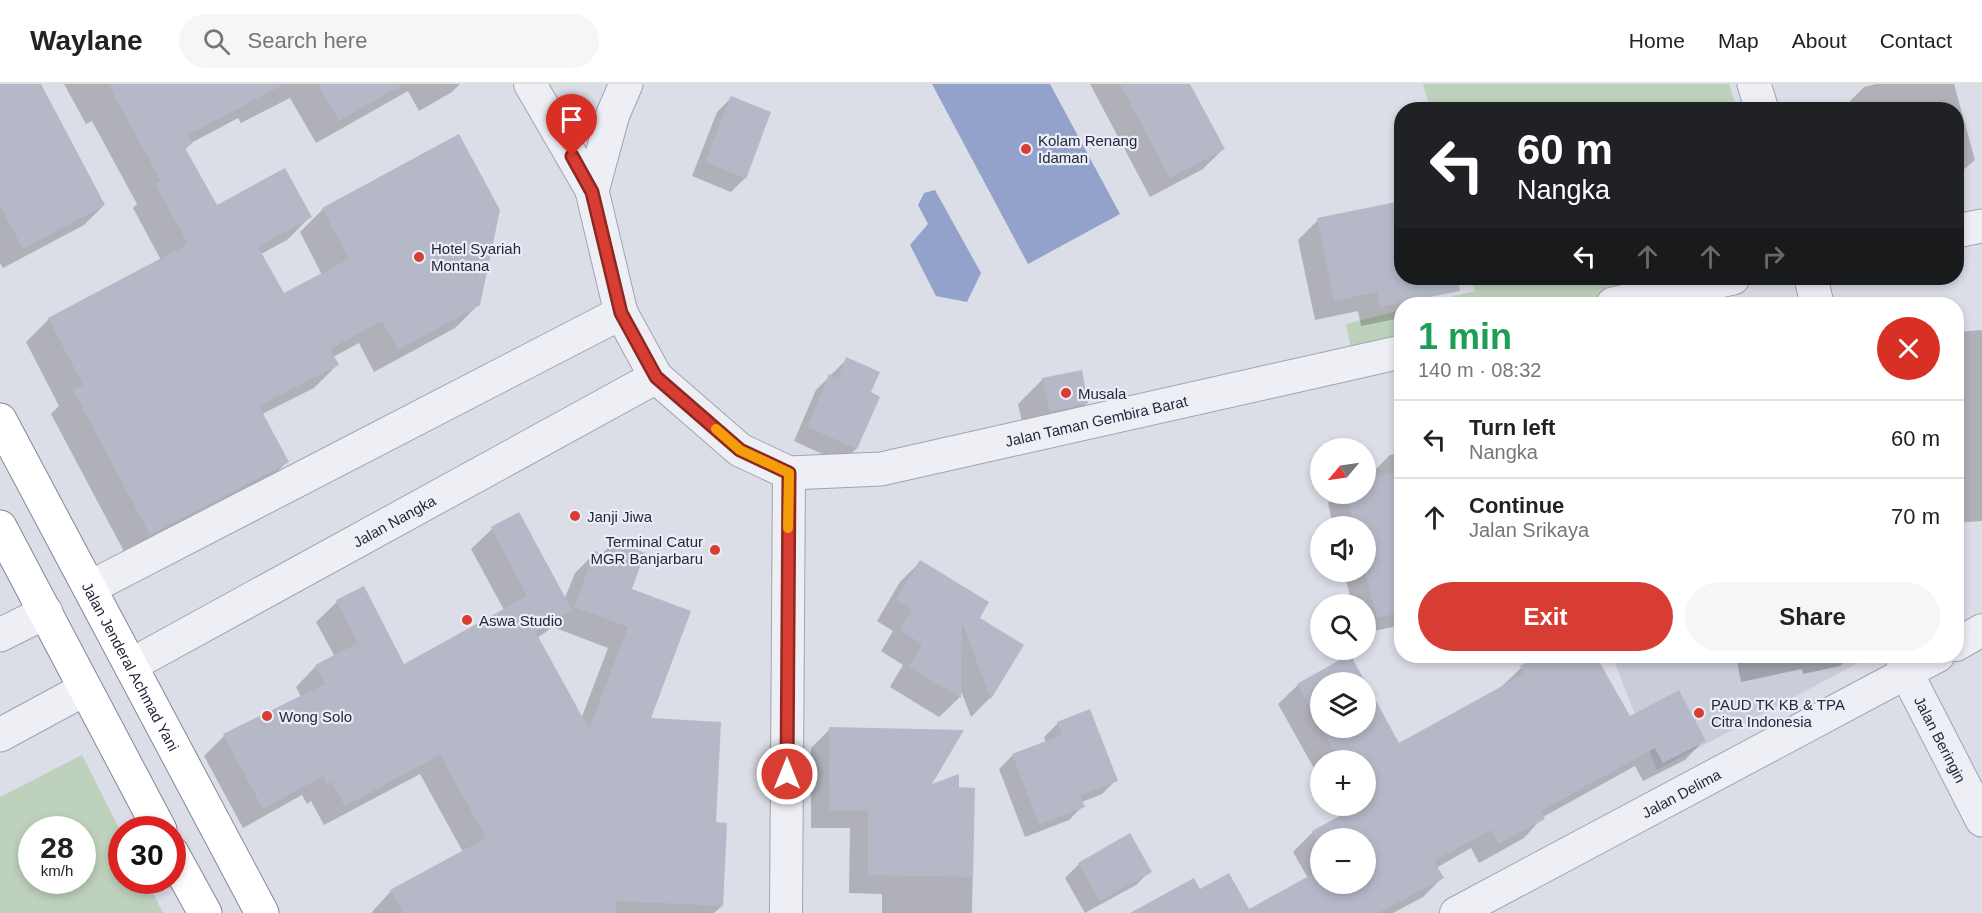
<!DOCTYPE html>
<html lang="en">
<head>
<meta charset="utf-8">
<style>
	body { margin:0; font-family:Arial,sans-serif; background:#f6f6f6; color:#222; height:100vh; display:flex; flex-direction:column; font-size:22px; white-space:nowrap }
	* { box-sizing:border-box; margin:0 }
	p { font-size:20px; color:#767676 }
	.icon { flex:none; width:33px; height:33px; fill:none; stroke:currentColor; stroke-width:2; stroke-linecap:round; stroke-linejoin:round }
	.map { position:relative; flex:1; overflow:hidden }
	.details { position:absolute; left:1394px; top:213px; width:570px; height:366px; display:flex; flex-direction:column; background:#fff; border-radius:24px; box-shadow:0 3px 9px #0003 }
	.details>* { flex:none }
	.banner { position:absolute; left:1394px; top:18px; width:570px; height:183px; border-radius:24px; box-shadow:0 3px 9px #0003; background:#202124; color:#fff; overflow:hidden }
	.needle { width:39px; rotate:241deg }
	.tools { position:absolute; left:1310px; top:354px; display:grid; gap:12px }
	.tools a { display:grid; place-items:center; width:66px; height:66px; border-radius:50%; background:#fff; box-shadow:0 3px 9px #0003; font-size:30px }
	.speed { position:absolute; left:18px; top:732px; display:flex; gap:12px; font-size:30px; font-weight:700; text-align:center }
	.speed>* { display:grid; place-content:center; width:78px; height:78px; border-radius:50%; background:#fff; box-shadow:0 3px 9px #0003; line-height:1 }
	.speed small { font-size:15px; font-weight:400 }
	.speed .limit { border:9px solid #d22; background:#fff; color:#111 }
	.pin { position:absolute; display:grid; place-items:center; width:51px; height:51px; color:#fff; margin:-62px -26px; border-radius:50% 50% 50% 0; rotate:-45deg; box-shadow:0 0 6px #0007 }
	.pin .icon { rotate:45deg }
	.me { position:absolute; width:66px; margin:-33px; rotate:0deg; stroke-linejoin:round; filter:drop-shadow(0 0 4px #0008) }
	.turn { display:flex; align-items:center; gap:21px; height:126px; padding:0 24px; font-size:27px }
	.turn .icon { width:78px; height:78px; stroke-width:2.5 }
	.turn b { display:block; font-size:42px; line-height:51px }
	.lanes { display:flex; align-items:center; height:57px; padding:0 24px; background:#0003; justify-content:center; gap:30px; direction:ltr }
	.lanes .off { opacity:.35 }
	.round { display:grid; place-items:center; flex:none; width:63px; height:63px; border-radius:32px; background:#f6f6f6 }
	.headline { display:flex; align-items:center; justify-content:space-between; height:102px; padding:0 24px }
	h1 { font-size:36px; font-weight:800; line-height:45px; color:#1e9e55 }
	.cta { display:flex; gap:12px; margin-top:auto; padding:12px 24px }
	.cta a { flex:1; height:69px; border-radius:36px; background:#d83d34; color:#fff; font-size:24px; font-weight:800; line-height:69px; text-align:center }
	.cta a+a { background:#f6f6f6; color:#222 }
	ul { padding:0; list-style:none }
	li { display:flex; align-items:center; gap:18px; height:78px; padding:0 24px; border-top:2px solid #e0e0e0 }
	li div { flex:1 }
	li b { display:block; font-size:22px }
	li em { font-style:normal }
	header { display:flex; align-items:center; gap:36px; box-sizing:border-box; height:84px; padding:0 30px; background:#fff; border-bottom:2px solid #e0e0e0 }
	header strong { font-size:28px }
	nav { display:flex; gap:33px; margin-inline-start:auto; font-size:21px }
	.search { width:420px; height:54px; background:#f6f6f6; display:flex; align-items:center; gap:15px; box-sizing:border-box; padding:0 21px; border-radius:33px; color:#767676; font-size:22px }
	.map>svg:first-child { display:block }
	.built { fill:#c9ccd9 }
	.green { fill:#bdd1bc; fill-rule:evenodd }
	.water { fill:#93a2ca }
	.shadow { fill:#0003; fill-rule:evenodd }
	.building { fill:#b5b8c7 }
	.lines { fill:none; stroke-linecap:round; stroke-linejoin:round }
	.minor-casing { stroke:#a0a3b1; stroke-width:34 }
	.tertiary-casing { stroke:#a0a3b1; stroke-width:35 }
	.trunk-casing { stroke:#82879e; stroke-width:35 }
	.minor { stroke:#eeeff5; stroke-width:32 }
	.tertiary { stroke:#eeeff5; stroke-width:33 }
	.trunk { stroke:#fff; stroke-width:33 }
	.route-casing { stroke:#8c2822; stroke-width:15 }
	.route { stroke:#d83d34; stroke-width:10 }
	.slow { stroke:#f59e0b; stroke-width:10 }
	.poi-dot { fill:#d83d34; stroke:#eaedf5; stroke-width:2 }
	.labels { text-anchor:middle; dominant-baseline:central; stroke-width:4.5; stroke-linejoin:round; paint-order:stroke }
	.poi-label { font-size:15px; fill:#24283e; stroke:#eaedf5; text-anchor:start }
	.street-label { font-size:15px; fill:#24283e; stroke:#eaedf5 }
</style>
</head>
<body>
<header>
<strong>Waylane</strong>
<div class="search"><svg class="icon" aria-label="search" viewBox="0 0 24 24"><circle cx="10" cy="10" r="6"/><path d="M15 15l6 6"/></svg>Search here</div>
<nav><a>Home</a><a>Map</a><a>About</a><a>Contact</a></nav>
</header>
<div class="map">
<svg width="1982" height="829" viewBox="0 0 1982 829">
	<rect width="100%" height="100%" fill="#dbdde7"/>
	<path class="built" d="M1612 572H1871L1657 686Z"/>
	<path class="green" d="M1423 0H1729L1737 25H1430Z
		M1472 194H1679L1571 220H1422L1475 207Z
		M1401 226V263L1353 275 1346 240Z
		M82 671 121 748 122 796 147 797 163 829H0V713ZM32 746H82V796H32Z"/>
	<path class="water" d="M932 0H1050L1120 130 1028 180Z
		M935 106 981 189 967 218 936 212 910 161 928 140 918 121 924 109Z"/>
	<path class="shadow" d="M0 0H39L104 121 84 141 3 184 0 179Z
		M64 0H460L452 8 419 27 408 7 316 59 290 14 241 39 238 34 191 59 185 66 217 123 310 133 287 156 261 170 283 211 322 191 300 148 323 125 478 221 455 244 374 288 359 259 333 273 337 281 314 304 262 330 287 378 264 401 127 473 51 330 59 322 26 258 49 235 161 176 133 124 137 120 92 37 86 40Z
		M1090 0H1189L1223 65 1203 85 1150 113Z
		M1876 0H1954L1975 76 1956 92V26H1853L1850 17 1864 3Z
		M731 14 745 94 731 108 692 92 717 28Z
		M1401 118V194H1453L1440 207 1424 213 1416 220H1401V234L1361 242 1358 227 1315 236 1298 156 1318 136Z
		M1982 246V437L1956 439V248Z
		M847 275 869 309 878 313 856 365 842 379 794 357 816 306Z
		M1043 295 1087 319 1062 344 1025 352 1018 320Z
		M1401 369V541L1365 549V520H1352L1344 488H1365V442H1333L1328 419 1337 410H1365V397L1374 395 1372 389 1390 371Z
		M518 430 564 516 575 489 595 469 601 471 613 458 630 506 649 636 715 740 722 822 714 829H371L391 807 463 768 420 690 324 741 311 717 307 720 302 711 243 744 204 672 224 652 301 613 296 603 316 582 335 573 316 538 337 518 364 504 403 582 504 526 471 465 492 445ZM553 543 608 564 581 635 537 554Z
		M920 478 978 534 1022 562 990 614 971 633 959 602V614L939 633 890 603 903 581 881 567 893 547 877 537 900 498Z
		M1349 572 1364 598H1320V644H1365V601L1398 661 1501 603 1521 584 1543 572H1594L1629 634 1704 656 1685 676 1643 697 1635 682 1543 733 1524 754 1479 779 1471 764 1436 784 1442 794 1423 813 1393 829H1249L1308 794 1293 768 1313 748 1341 733 1335 722H1365V676H1320V695L1278 620 1298 601ZM1320 754H1365V800H1320Z
		M1736 572H1851L1840 582 1803 590 1802 585 1741 598Z
		M1058 639 1116 696 1102 710 1082 718 1083 722 1069 736 1025 753 999 685 1013 671 1046 659 1044 653Z
		M830 645 929 703 974 705 972 829H882V810L849 809 850 744H811V664Z
		M1079 780 1150 787 1136 801 1085 829 1065 794Z"/>
	<path class="building" d="M0 0H41L105 121 23 165 0 122Z
		M108 0H284L188 51 193 59 185 64 217 121 285 84 312 133 258 163 284 209 349 175 322 124 459 50 500 126 480 221 398 266 382 237 330 265 339 281 259 322 289 378 150 451 73 306 83 301 48 234 188 160 155 100 160 97 155 86Z
		M318 0H404L339 37Z
		M1120 0H1190L1225 65 1170 94Z
		M731 12 771 28 746 95 705 78Z
		M1401 117V194H1458L1460 207 1380 223 1377 208 1334 217 1317 134Z
		M846 273 880 288 871 308 880 313 857 365 807 343 829 290 838 294Z
		M1082 286 1088 319 1050 328 1042 294Z
		M1401 387V528L1377 534 1365 486V442H1354L1347 410H1365V395Z
		M519 428 572 526 535 547 589 645 628 543 574 523 595 467 607 471 613 456 645 469 632 505 691 527 651 634 721 638 716 738 727 739 723 822 616 817V829H403L390 806 486 754 440 671 345 722 332 698 327 700 323 692 263 725 223 650 325 600 315 581 358 559 336 516 364 502 404 580 527 512 491 443Z
		M920 476 989 518 980 534 1024 561 991 615 962 538 961 614 909 583 922 560 900 546 912 526 896 516Z
		M1350 570 1399 659 1524 590 1520 582 1539 572H1596L1630 632 1679 606 1706 657 1663 679 1655 664 1541 727 1545 735 1499 760 1491 746 1434 777 1444 794 1378 829H1130L1194 794 1200 805 1229 789 1249 825 1320 786V800H1365V754H1320V762L1312 747 1358 722H1365V676H1339L1321 644H1365V598H1320V641L1297 600Z
		M1090 625 1118 697 1080 711 1085 723 1039 740 1012 670 1062 651 1057 638Z
		M829 643 964 646 932 700 959 690V703L975 704 973 793 868 791V726H829Z
		M1130 749 1152 788 1100 817 1078 779Z"/>
	<g class="lines">
		<defs>
			<g id="minor">
				<path d="M530 0 592 107"/>
				<path d="M1956 561 1982 546"/>
				<path d="M786 829 789 389"/>
				<path id="s1" d="M1456 829 1938 572"/>
			</g>
			<g id="tertiary">
				<path id="s2" d="M626 0 613 30 592 107 621 229 656 293 740 366 789 389 881 385 1401 268"/>
				<path d="M1754 0 1762 26"/>
				<path d="M1956 147 1982 142"/>
				<path d="M1811 194 1817 220"/>
				<path d="M1613 220 1733 194"/>
				<path d="M91 503 621 229"/>
				<path d="M0 551 46 528"/>
				<path id="s3" d="M1902 572 1907 590 1982 736"/>
				<path id="s4" d="M131 581 656 293"/>
				<path d="M0 651 85 605"/>
			</g>
			<g id="trunk">
				<path id="s5" d="M0 336 262 829"/>
				<path d="M0 443 160 746"/>
				<path d="M172 769 205 829"/>
			</g>
		</defs>
		<use href="#minor" class="minor-casing"/>
		<use href="#tertiary" class="tertiary-casing"/>
		<use href="#trunk" class="trunk-casing"/>
		<use href="#minor" class="minor"/>
		<use href="#tertiary" class="tertiary"/>
		<use href="#trunk" class="trunk"/>
	</g>
	<g class="lines">
		<defs>
			<path id="route" d="M572 72 592 108 621 229 656 293 740 366 789 389 787 690"/>
		</defs>
		<use href="#route" class="route-casing"/>
		<use href="#route" class="route"/>
		<path class="slow" d="M716 345 740 366 789 389 788 444"/>
	</g>
	<g class="poi-dot">
		<circle cx="1026" cy="65" r="6"/>
		<circle cx="419" cy="173" r="6"/>
		<circle cx="1066" cy="309" r="6"/>
		<circle cx="575" cy="432" r="6"/>
		<circle cx="715" cy="466" r="6"/>
		<circle cx="467" cy="536" r="6"/>
		<circle cx="1699" cy="629" r="6"/>
		<circle cx="267" cy="632" r="6"/>
	</g>
	<g class="labels">
		<g class="poi-label">
			<text x="1038" y="56">Kolam Renang<tspan x="1038" dy="17">Idaman</tspan></text>
			<text x="431" y="164">Hotel Syariah<tspan x="431" dy="17">Montana</tspan></text>
			<text x="1078" y="309">Musala</text>
			<text x="587" y="432">Janji Jiwa</text>
			<text x="703" y="457" text-anchor="end">Terminal Catur<tspan x="703" dy="17">MGR Banjarbaru</tspan></text>
			<text x="479" y="536">Aswa Studio</text>
			<text x="1711" y="620">PAUD TK KB &amp; TPA<tspan x="1711" dy="17">Citra Indonesia</tspan></text>
			<text x="279" y="632">Wong Solo</text>
		</g>
		<g class="street-label">
			<text stroke="none"><textPath href="#s2" startOffset="789">Jalan Taman Gembira Barat</textPath></text>
			<text stroke="none"><textPath href="#s4" startOffset="300">Jalan Nangka</textPath></text>
			<text stroke="none"><textPath href="#s5" startOffset="279">Jalan Jenderal Achmad Yani</textPath></text>
			<text stroke="none"><textPath href="#s3" startOffset="92">Jalan Beringin</textPath></text>
			<text stroke="none"><textPath href="#s1" startOffset="255">Jalan Delima</textPath></text>
		</g>
	</g>
</svg>
<div class="tools">
<a><svg class="needle" viewBox="-14 -14 28 28"><path d="M0-13l5 13h-10z" fill="#e53935"/><path d="M0 13l5-13h-10z" fill="#767676"/></svg></a>
<a><svg class="icon" aria-label="sound" viewBox="0 0 24 24"><path d="M4 9h4l5-4v14l-5-4H4zM17 9q2 3 0 6"/></svg></a>
<a><svg class="icon" aria-label="search" viewBox="0 0 24 24"><circle cx="10" cy="10" r="6"/><path d="M15 15l6 6"/></svg></a>
<a><svg class="icon" aria-label="layers" viewBox="0 0 24 24"><path d="M12 4l9 5-9 5-9-5zM3 14l9 5 9-5"/></svg></a>
<a>+</a>
<a>−</a>
</div>
<div class="speed"><div>28<small>km/h</small></div><div class="limit">30</div></div>
<div class="pin" style="left:572px;top:72px;background:#d93025"><svg class="icon" aria-label="arrive" viewBox="0 0 24 24"><path d="M6 21V4h12l-3 4 3 4H6"/></svg></div>
<svg class="me" style="left:787px;top:690px" viewBox="-20 -20 40 40"><circle r="17" fill="#d83d34" stroke="#fff" stroke-width="3"/><path d="M0-11L8 9 0 5-8 9z" fill="#fff"/></svg>
<div class="banner">
<div class="turn"><svg class="icon" aria-label="left" viewBox="0 0 24 24"><path d="M17 20v-9H6M10 6l-5 5 5 5"/></svg><div><b>60 m</b>Nangka</div></div>
<div class="lanes"><svg class="icon" aria-label="left" viewBox="0 0 24 24"><path d="M17 20v-9H6M10 6l-5 5 5 5"/></svg><svg class="icon off" aria-label="ahead" viewBox="0 0 24 24"><path d="M12 20V5M6 11l6-6 6 6"/></svg><svg class="icon off" aria-label="ahead" viewBox="0 0 24 24"><path d="M12 20V5M6 11l6-6 6 6"/></svg><svg class="icon off" aria-label="right" viewBox="0 0 24 24"><path d="M7 20v-9h11M14 6l5 5-5 5"/></svg></div>
</div>
<section class="details">
<div class="headline"><div><h1>1 min</h1><p>140 m · 08:32</p></div><a class="round" style="background:#d93025;color:#fff"><svg class="icon" aria-label="close" viewBox="0 0 24 24"><path d="M6 6l12 12M18 6L6 18"/></svg></a></div>
<ul>
<li><svg class="icon" aria-label="left" viewBox="0 0 24 24"><path d="M17 20v-9H6M10 6l-5 5 5 5"/></svg><div><b>Turn left</b><p>Nangka</p></div><em>60 m</em></li>
<li><svg class="icon" aria-label="ahead" viewBox="0 0 24 24"><path d="M12 20V5M6 11l6-6 6 6"/></svg><div><b>Continue</b><p>Jalan Srikaya</p></div><em>70 m</em></li>
</ul>
<div class="cta"><a>Exit</a><a>Share</a></div>
</section>
</div>
</body>
</html>
